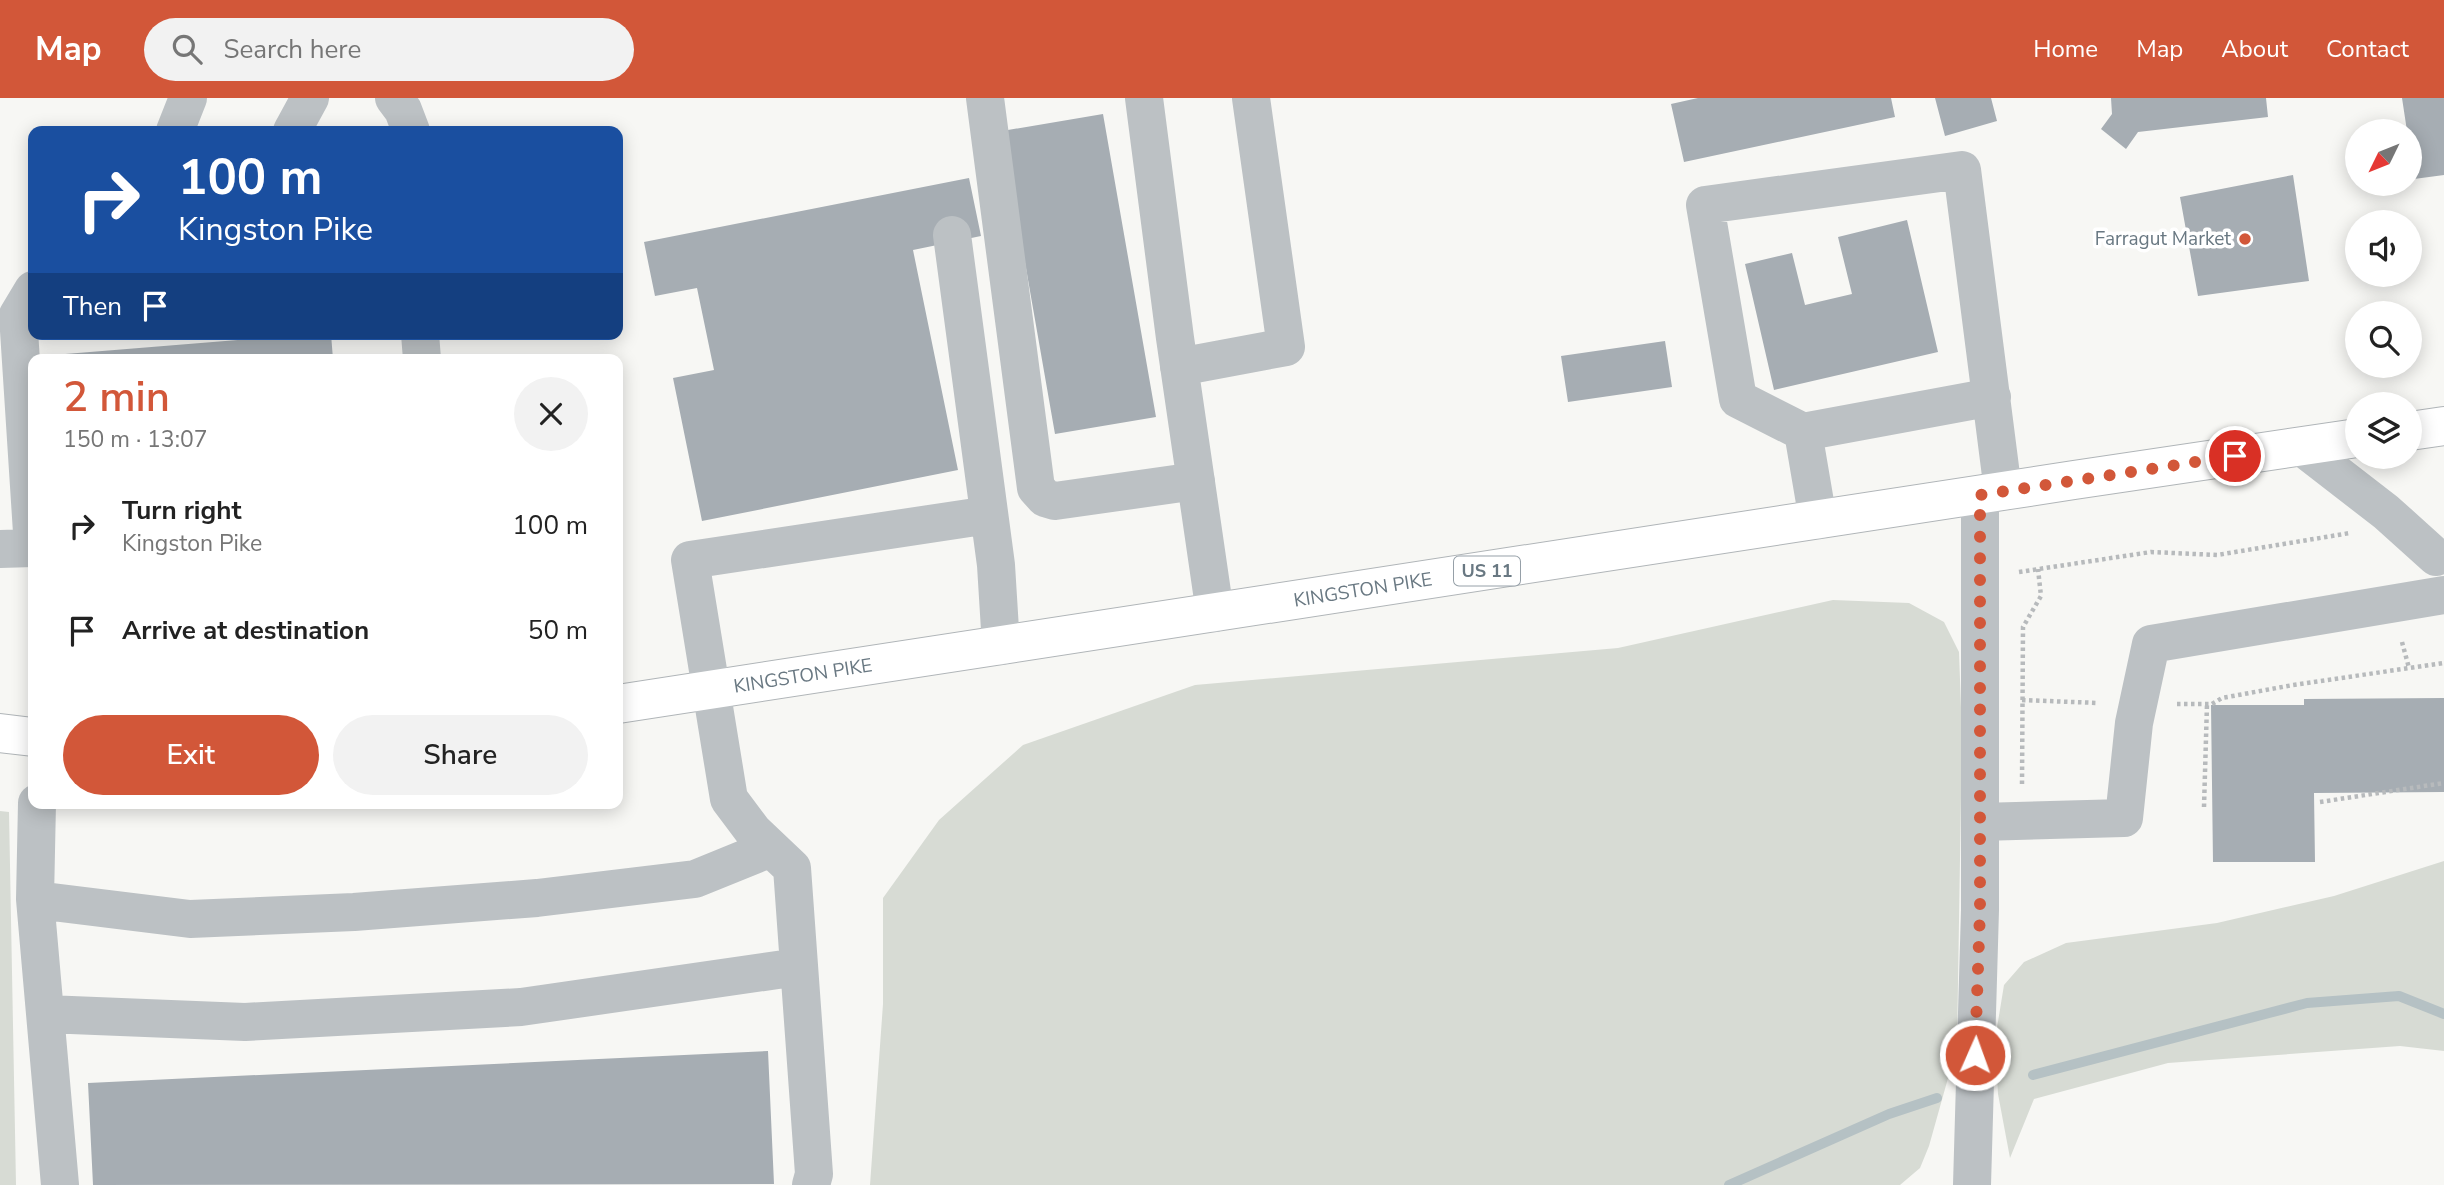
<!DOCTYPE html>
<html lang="en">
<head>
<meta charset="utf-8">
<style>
	body { margin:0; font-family:"Nunito Sans",sans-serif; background:#f2f2f2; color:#222; height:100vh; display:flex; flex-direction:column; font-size:26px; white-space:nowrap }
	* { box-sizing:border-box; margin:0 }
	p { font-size:23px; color:#767676 }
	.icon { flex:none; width:38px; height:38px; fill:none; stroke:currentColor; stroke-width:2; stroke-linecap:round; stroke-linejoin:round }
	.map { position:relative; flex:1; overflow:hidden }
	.sheet { position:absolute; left:28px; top:256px; width:595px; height:455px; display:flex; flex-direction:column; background:#fff; border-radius:14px; box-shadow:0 4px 18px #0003 }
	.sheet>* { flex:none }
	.guide { position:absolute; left:28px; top:28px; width:595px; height:214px; border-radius:14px; box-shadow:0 4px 18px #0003; background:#1a4fa0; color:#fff; overflow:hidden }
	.needle { width:46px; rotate:227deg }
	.buttons { position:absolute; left:2345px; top:21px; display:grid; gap:14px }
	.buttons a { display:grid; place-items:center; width:77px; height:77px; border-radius:50%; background:#fff; box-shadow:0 4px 18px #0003; font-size:35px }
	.pin { position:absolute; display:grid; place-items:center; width:60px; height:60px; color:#fff; margin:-30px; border:4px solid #fff; border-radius:50%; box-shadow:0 2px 7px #0007 }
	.me { position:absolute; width:77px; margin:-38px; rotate:2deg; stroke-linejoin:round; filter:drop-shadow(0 0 5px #0008) }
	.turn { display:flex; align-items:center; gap:24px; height:147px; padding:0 35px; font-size:32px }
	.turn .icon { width:91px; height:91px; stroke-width:2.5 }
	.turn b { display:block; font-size:49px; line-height:60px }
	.then { display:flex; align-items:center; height:66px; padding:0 35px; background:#0003; gap:14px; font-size:26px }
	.round { display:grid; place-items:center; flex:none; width:74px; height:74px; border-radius:37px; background:#f2f2f2 }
	.head { display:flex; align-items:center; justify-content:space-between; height:119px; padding:0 35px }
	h1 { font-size:42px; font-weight:600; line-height:52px; color:#d25739 }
	.primary-button { display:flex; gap:14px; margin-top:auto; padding:14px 35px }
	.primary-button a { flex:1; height:80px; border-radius:42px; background:#d25739; color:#fff; font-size:28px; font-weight:600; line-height:80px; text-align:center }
	.primary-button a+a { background:#f2f2f2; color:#222 }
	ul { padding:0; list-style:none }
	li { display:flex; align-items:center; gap:21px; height:105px; padding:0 35px }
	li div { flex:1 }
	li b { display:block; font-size:26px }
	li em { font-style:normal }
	header { display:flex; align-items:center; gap:42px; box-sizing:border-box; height:98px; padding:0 35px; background:#d25739; color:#fff }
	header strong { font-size:33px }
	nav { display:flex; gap:38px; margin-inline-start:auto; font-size:24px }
	.search { width:490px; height:63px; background:#f2f2f2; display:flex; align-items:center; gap:18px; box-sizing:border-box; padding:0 24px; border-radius:38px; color:#767676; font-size:26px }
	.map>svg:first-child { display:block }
	.green { fill:#d7dbd4 }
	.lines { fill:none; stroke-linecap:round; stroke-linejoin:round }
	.stream { stroke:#b5c1c4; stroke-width:10 }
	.building { fill:#a6adb3 }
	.major-casing { stroke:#b0b5b8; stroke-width:40 }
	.path { stroke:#b7babc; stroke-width:4.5; stroke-dasharray:3.5 3.5; stroke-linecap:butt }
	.minor { stroke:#bcc1c4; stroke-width:38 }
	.major { stroke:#fff; stroke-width:38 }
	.route { stroke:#d25739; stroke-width:12; stroke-dasharray:0 21.6 }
	.poi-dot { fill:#d25739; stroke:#fff; stroke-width:2.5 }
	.labels { text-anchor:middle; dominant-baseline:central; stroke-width:7; stroke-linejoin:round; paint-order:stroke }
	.shield { fill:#fff; stroke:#96a0a8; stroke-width:2 }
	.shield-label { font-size:18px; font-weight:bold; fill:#697882 }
	.poi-label { font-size:19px; fill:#697882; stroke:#fff; text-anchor:end }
	.street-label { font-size:19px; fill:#697882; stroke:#fff }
</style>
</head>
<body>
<header>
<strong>Map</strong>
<div class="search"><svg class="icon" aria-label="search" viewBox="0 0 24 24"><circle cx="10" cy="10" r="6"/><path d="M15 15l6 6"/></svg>Search here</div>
<nav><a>Home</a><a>Map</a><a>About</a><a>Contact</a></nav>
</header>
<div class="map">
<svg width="2444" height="1087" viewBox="0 0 2444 1087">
	<rect width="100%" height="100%" fill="#f7f7f4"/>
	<path class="green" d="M1833 502 1909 505 1944 524 1959 554 1962 637 1957 948 1929 1048 1920 1070 1900 1087H870L883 906V800L939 722 1023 647 1195 587 1618 550Z
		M0 713 9 714 16 1087H0Z
		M2444 763V953L2400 948 2168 965 2034 1001 2010 1060 1998 996 1995 942 2004 887 2024 864 2066 845 2217 825 2334 798Z"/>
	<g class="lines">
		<path class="stream" d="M2033 977 2307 905 2399 898 2444 916
			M1729 1087 1889 1016 1937 1000"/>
	</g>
	<path class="building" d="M1698 0H1891L1895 19 1684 64 1671 6Z
		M1935 0H1991L1997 23 1945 38Z
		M2111 0H2266L2268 19 2138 34 2126 51 2101 31 2112 16Z
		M2402 0H2444V77L2414 81 2410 52V33H2407Z
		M1103 16 1156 319 1055 336 1002 33Z
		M2293 77 2309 183 2198 198 2180 99Z
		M969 80 981 138 913 152 958 372 702 423 673 280 714 272 697 190 655 198 644 144Z
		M1907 122 1938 254 1774 292 1745 166 1792 155 1805 207 1852 196 1838 139Z
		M310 236H331L333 261H53V257Z
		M1665 243 1672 289 1568 304 1561 258Z
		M2444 600V694L2314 695 2315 764H2213L2211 607H2304V601Z
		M768 953 774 1086 93 1087 88 985Z"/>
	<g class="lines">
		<defs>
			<path id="major" d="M2410 333 2444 328
				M618 606 2074 382 2357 340
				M0 635 33 639"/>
		</defs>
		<use href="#major" class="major-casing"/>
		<path class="path" d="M2019 474 2151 454 2217 457 2350 435
			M2402 544 2409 570
			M2022 602 2098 605
			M2177 606H2212L2222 600 2293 587 2444 565
			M2022 686 2023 529 2041 498 2038 471
			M2320 704 2444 685
			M2204 709 2207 606"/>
		<path class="minor" d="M394 0 403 12 411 33
			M985 0 1036 390 1045 400 1055 403 1196 383
			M1144 0 1175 240 1215 515
			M175 33 188 0
			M292 33 310 0
			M952 137 996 467 1001 548
			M420 236 422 261
			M1179 269 1286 249 1251 0
			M1992 299 1803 334 1738 301 1705 107 1962 72 2003 393
			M1803 334 1818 422
			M2302 349 2386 414 2436 459
			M33 450 18 217 33 192
			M0 451 33 450
			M37 705 35 801 60 1087
			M1980 724 2124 720 2134 625 2151 546 2444 497
			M36 802 190 821 354 814 537 800 695 781 771 750
			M46 916 245 924 521 909 798 869
			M811 1087 814 1076 792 770 753 733 729 701 690 462 989 417
			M1972 1087 1980 812V397"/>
		<use href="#major" class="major"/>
	</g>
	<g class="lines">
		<path class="route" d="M1975 957 1980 813V397L2235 358"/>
	</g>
	<circle class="poi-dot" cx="2245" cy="141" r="7"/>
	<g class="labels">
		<rect class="shield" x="1454" y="458.5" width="66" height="29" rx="5"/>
		<g class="shield-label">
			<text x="1487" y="473">US 11</text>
		</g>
		<g class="poi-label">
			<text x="2231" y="141">Farragut Market</text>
		</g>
		<g class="street-label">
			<text transform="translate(1363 492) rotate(-9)">KINGSTON PIKE</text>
			<text transform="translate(803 578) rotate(-9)">KINGSTON PIKE</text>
		</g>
	</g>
</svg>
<div class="buttons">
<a><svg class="needle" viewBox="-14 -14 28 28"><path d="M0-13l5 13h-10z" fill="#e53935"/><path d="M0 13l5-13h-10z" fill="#767676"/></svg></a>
<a><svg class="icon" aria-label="sound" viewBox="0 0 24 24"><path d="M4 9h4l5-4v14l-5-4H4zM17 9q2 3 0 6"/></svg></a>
<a><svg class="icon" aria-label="search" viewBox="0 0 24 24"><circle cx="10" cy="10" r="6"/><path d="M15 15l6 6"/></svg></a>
<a><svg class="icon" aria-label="layers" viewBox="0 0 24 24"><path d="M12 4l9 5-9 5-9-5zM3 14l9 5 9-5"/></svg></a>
</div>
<div class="pin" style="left:2235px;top:358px;background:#d93025"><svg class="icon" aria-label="arrive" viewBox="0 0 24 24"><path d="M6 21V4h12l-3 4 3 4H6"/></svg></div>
<svg class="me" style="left:1975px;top:957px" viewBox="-20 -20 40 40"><circle r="17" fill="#d25739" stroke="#fff" stroke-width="3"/><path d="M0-11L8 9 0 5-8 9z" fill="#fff"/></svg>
<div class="guide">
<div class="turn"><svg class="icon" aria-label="right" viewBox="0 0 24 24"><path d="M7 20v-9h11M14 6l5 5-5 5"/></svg><div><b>100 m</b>Kingston Pike</div></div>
<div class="then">Then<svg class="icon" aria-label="arrive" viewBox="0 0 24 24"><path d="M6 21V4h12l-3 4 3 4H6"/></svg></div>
</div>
<section class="sheet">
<div class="head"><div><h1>2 min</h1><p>150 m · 13:07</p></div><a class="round"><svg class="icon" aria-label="close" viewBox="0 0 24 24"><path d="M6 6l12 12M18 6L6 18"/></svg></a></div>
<ul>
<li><svg class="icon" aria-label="right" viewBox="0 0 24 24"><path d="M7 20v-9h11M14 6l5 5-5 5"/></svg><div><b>Turn right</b><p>Kingston Pike</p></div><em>100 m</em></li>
<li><svg class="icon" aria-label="arrive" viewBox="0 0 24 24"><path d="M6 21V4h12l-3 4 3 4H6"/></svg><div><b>Arrive at destination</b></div><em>50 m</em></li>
</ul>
<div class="primary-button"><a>Exit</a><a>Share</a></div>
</section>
</div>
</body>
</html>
